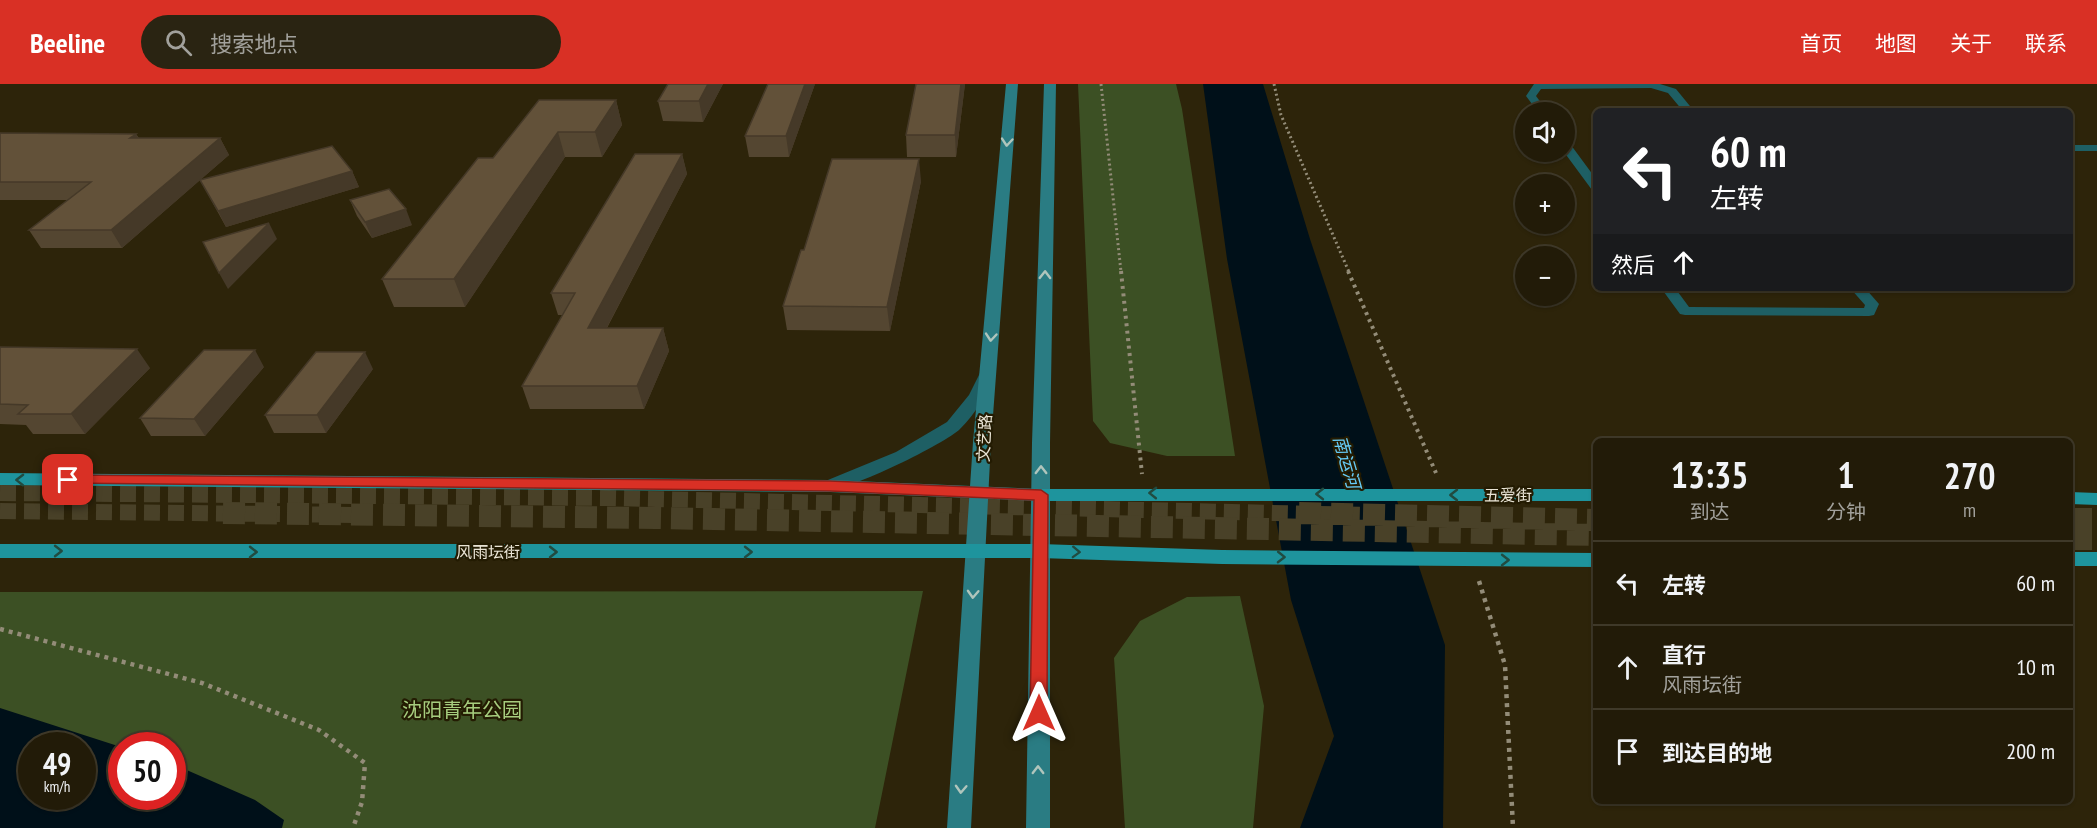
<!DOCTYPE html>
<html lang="zh">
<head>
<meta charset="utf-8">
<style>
	body { margin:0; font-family:"PT Sans Narrow","Noto Sans SC",sans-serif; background:#2a2412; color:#f1f3f6; height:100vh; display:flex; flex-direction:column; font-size:22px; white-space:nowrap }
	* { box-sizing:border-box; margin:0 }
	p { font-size:20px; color:#a2a19c }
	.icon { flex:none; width:33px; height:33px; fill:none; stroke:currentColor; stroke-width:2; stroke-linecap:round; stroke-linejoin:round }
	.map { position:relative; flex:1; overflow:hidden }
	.panel { position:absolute; left:1593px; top:354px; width:480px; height:366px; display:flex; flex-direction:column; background:#221b08; border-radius:9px; box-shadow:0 2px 4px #0004,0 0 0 2px #3f3929 }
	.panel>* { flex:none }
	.hud { position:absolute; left:1593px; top:24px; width:480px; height:183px; border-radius:9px; box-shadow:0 2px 4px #0004,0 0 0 2px #3f3929; background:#202124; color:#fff; overflow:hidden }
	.controls { position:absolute; left:1515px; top:18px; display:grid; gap:12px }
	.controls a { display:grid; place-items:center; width:60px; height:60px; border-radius:50%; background:#221b08; box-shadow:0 2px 4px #0004,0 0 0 2px #3f3929; font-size:30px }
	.speed { position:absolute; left:18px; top:648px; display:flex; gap:12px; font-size:30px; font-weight:700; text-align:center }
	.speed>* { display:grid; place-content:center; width:78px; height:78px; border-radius:50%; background:#221b08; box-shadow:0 2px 4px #0004,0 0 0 2px #3f3929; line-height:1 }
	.speed small { font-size:15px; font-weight:400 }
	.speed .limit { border:9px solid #d22; background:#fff; color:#111 }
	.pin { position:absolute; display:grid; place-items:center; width:51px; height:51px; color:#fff; margin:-26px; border-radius:12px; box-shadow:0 3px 9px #0006 }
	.me { position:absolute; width:66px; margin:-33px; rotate:0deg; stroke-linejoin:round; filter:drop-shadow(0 0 4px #0008) }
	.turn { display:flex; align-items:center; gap:21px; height:126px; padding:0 18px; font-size:27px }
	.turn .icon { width:78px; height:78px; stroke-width:2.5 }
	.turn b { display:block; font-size:42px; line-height:51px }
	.then { display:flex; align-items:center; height:57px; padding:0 18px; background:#0003; gap:12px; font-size:22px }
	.eta { display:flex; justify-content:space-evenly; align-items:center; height:102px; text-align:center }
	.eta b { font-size:36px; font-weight:700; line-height:42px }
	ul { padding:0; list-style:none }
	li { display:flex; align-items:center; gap:18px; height:84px; padding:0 18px; border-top:2px solid #3f3929 }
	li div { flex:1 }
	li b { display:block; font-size:22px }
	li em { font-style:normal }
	header { display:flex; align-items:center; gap:36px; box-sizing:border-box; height:84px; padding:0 30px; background:#d93025; color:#fff }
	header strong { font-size:28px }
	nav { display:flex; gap:33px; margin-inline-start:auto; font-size:21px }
	.search { width:420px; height:54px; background:#2a2412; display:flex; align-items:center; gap:15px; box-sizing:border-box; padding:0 21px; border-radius:33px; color:#a2a19c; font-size:22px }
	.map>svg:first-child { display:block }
	.green { fill:#3c5024; fill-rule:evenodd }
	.water { fill:#001019; fill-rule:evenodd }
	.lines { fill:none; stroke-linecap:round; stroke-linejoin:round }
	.highway-tunnel-far1 { stroke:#494128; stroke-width:16; stroke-dasharray:16 8; stroke-linecap:butt }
	.highway-tunnel { stroke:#494128; stroke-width:22; stroke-dasharray:22 10; stroke-linecap:butt }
	.path-far2 { stroke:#938c78; stroke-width:3; stroke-dasharray:2 3; stroke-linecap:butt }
	.path-far1 { stroke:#938c78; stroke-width:4; stroke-dasharray:3 4.5; stroke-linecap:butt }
	.path { stroke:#938c78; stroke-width:4.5; stroke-dasharray:4 5; stroke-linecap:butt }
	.lane { fill:#1e5f64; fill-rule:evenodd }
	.street { fill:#1e5f64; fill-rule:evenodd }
	.secondary { fill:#2a7c83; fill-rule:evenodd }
	.primary { fill:#1e949d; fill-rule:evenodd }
	.wall { fill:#544631 }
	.shaded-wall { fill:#453928 }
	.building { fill:#625139; stroke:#453928; stroke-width:1.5 }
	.oneway { stroke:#b0c5bc }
	.oneway2 { stroke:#214b40 }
	.route { fill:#d93025; stroke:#8d1f18; stroke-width:1.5 }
	.labels { text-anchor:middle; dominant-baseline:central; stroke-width:4.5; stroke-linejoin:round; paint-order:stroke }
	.street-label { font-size:16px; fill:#e9e4d5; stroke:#231b02 }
	.water-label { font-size:18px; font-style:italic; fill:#67ccf8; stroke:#231b02 }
	.near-park-label { font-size:20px; fill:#a6cd7e; stroke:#231b02 }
</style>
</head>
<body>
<header>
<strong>Beeline</strong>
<div class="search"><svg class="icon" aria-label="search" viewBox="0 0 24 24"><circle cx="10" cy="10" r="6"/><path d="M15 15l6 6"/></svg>搜索地点</div>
<nav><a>首页</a><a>地图</a><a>关于</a><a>联系</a></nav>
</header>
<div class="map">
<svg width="2097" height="744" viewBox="0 0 2097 744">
	<rect width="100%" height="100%" fill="#2d240a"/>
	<path class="green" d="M1078 0H1176L1182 25 1235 372H1167L1110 359 1093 337Z
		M923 507 875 744H0V508ZM32 662H82V712H32ZM122 662H172V712H122Z
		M1240 512 1264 622 1253 744H1125L1114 574 1140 537 1187 513Z"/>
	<path class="water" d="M1203 0H1263L1310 155 1445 561 1443 744H1300L1334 652 1291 516 1227 175Z
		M0 624 121 663 122 712H172L173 680 255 716 284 736 282 744H0ZM32 662H82V712H32Z"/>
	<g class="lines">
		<path class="highway-tunnel-far1" d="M0 409 609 414 1366 431
			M0 427 363 431"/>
		<path class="highway-tunnel" d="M223 429 656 434 1596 451
			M1299 429 1596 436
			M2070 435H2097
			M2070 455H2097"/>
		<path class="path-far2" d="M1101 0 1121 188
			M1274 0 1281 31 1349 188"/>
		<path class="path-far1" d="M1121 187 1142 390
			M1348 187 1436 389"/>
		<path class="path" d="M1479 497 1505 581 1513 744
			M0 545 202 599 319 646 365 679 362 718 353 744"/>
		<path class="lane" d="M1534 0H1660L1676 5 1694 27H1683L1668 9 1651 4 1541 5 1536 12 1548 28H1538L1526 12Z
			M1564 56 1568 57 1596 95V107L1592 106 1564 68Z
			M2070 61H2097V67H2070Z
			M1661 204H1675L1689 223 1864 224 1865 221 1850 204H1865L1879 220 1874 231 1869 232 1685 231 1680 230Z"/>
		<path class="street" d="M987 286 995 291C986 311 976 329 960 345 945 360 841 411 823 406L821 402 823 398 896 368 947 338 969 311 981 287Z"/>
		<path class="secondary" d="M1006 0H1018L991 358 971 744H947L973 358Z
			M1044 0H1056L1050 359V744H1026L1032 359Z"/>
		<path class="primary" d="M0 389 830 396 1041 405H1596V417H1041L830 408 0 401Z
			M2070 408 2097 409V421L2070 420Z
			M0 460H1040L1222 466 1596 469V483L1222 480 1040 474H0Z
			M2070 468H2097V482H2070Z"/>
	</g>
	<path class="wall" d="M668 0H723L703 38 663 37 658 17Z
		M815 0 789 73H749L745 52Z
		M965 0 956 73H907L906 51Z
		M616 16 622 41 602 73H565L465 223H394L382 195 493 74Z
		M0 49 136 50 139 54H220L229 71 200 96 352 87 359 103 226 143 200 96 122 164H41L29 146 68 116H0Z
		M682 70 687 90 607 244H663L669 267 644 325H530L522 302 563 231H558L551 209Z
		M921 97 890 247 787 246 783 222 804 166Z
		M350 116 412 141 372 154 357 132Z
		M0 263 150 284 85 350H33L26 341 0 340Z
		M264 283 205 352H151L140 334Z
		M373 285 326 349H274L265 331Z"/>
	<path class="shaded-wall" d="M708 0H723L703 38 699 17Z
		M805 0H815L789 73 786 52Z
		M961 0H965L956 73 955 51Z
		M616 16 622 41 602 73 595 48Z
		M558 48 565 73 465 223 454 195Z
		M136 50 146 67 130 54Z
		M220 54 229 71 122 164 111 146Z
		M682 70 687 90 595 266 588 244Z
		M919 75 921 97 890 247 887 223Z
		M352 87 359 103 226 143 218 127Z
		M406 125 412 141 372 154 365 138Z
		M269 139 277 155 228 205 219 189Z
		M663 244 669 267 644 325 637 302Z
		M137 265 150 284 85 350 71 330Z
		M255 266 264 283 205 352 194 335Z
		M365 268 373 285 326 349 317 331Z"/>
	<path class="building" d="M668 0H708L699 17H658Z
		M768 0H805L786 52H745Z
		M916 0H961L955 51H906Z
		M539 16H616L595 48H558L454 195H382L478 74H493Z
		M0 49 136 50 130 54H220L111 146H29L91 98H0Z
		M332 62 352 87 218 127 200 96Z
		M635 70H682L588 244H663L637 302H522L575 209H551Z
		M832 75H919L887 223 783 222 801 166H804Z
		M389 105 406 125 365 138 350 116Z
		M269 139 219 189 203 158Z
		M0 263 137 265 71 330H18L28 321 0 320Z
		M204 266H255L194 335 140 334Z
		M316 268H365L317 331H265Z"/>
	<defs><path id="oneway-chevron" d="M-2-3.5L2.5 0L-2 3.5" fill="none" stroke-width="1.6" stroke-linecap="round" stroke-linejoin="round" transform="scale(1.5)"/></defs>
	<g class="oneway">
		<use href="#oneway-chevron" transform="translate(1007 58) rotate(95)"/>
		<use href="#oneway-chevron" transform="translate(1045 191) rotate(-89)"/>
		<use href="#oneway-chevron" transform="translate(991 253) rotate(95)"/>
		<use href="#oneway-chevron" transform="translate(1041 386) rotate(-90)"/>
		<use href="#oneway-chevron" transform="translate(973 510) rotate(93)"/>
		<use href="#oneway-chevron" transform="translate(1038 686) rotate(-90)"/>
		<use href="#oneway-chevron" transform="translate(961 705) rotate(93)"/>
	</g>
	<g class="oneway2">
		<use href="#oneway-chevron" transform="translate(20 396) rotate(-179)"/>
		<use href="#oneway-chevron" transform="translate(1153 409) rotate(-179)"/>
		<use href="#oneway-chevron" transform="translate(1320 410) rotate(-180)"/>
		<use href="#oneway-chevron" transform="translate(1454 411) rotate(-180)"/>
		<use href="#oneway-chevron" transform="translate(58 467)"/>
		<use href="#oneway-chevron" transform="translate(253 468)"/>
		<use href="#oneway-chevron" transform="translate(553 468)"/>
		<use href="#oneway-chevron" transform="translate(748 468)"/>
		<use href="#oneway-chevron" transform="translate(1076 468) rotate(2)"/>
		<use href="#oneway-chevron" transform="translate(1281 473) rotate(1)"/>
		<use href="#oneway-chevron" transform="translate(1505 476)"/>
	</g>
	<path class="route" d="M68 391 830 397 1041 406 1048 411 1047 629 1045 634H1033L1030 629 1034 416 830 407 63 399V393Z"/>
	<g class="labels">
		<g class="street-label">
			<text transform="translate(984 354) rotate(-87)">文艺路</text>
			<text x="1508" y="411">五爱街</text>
			<text x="488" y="468">风雨坛街</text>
		</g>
		<g class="water-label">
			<text transform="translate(1347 378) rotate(74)">南运河</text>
		</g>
		<g class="near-park-label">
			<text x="462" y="626">沈阳青年公园</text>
		</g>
	</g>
</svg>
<div class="controls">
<a><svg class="icon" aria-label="sound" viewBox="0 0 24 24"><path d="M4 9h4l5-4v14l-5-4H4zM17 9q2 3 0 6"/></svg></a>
<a>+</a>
<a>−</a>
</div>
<div class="speed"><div>49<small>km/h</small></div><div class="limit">50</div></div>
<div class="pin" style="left:68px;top:396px;background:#d93025"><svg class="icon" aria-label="arrive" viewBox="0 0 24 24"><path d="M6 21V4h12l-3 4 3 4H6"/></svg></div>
<svg class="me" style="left:1039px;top:629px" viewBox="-20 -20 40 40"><path d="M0-17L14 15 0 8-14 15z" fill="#d93025" stroke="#fff" stroke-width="4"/></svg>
<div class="hud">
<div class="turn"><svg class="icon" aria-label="left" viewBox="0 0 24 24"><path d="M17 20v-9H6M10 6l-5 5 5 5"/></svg><div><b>60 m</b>左转</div></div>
<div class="then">然后<svg class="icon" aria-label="ahead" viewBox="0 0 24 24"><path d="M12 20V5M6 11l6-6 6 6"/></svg></div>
</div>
<section class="panel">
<div class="eta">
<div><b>13:35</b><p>到达</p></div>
<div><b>1</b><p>分钟</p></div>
<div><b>270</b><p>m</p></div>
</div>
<ul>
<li><svg class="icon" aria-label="left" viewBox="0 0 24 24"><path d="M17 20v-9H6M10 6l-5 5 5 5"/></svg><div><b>左转</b></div><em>60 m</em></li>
<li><svg class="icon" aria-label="ahead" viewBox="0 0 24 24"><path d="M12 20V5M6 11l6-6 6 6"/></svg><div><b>直行</b><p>风雨坛街</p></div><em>10 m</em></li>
<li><svg class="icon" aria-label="arrive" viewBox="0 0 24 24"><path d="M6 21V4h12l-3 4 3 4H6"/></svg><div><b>到达目的地</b></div><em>200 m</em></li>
</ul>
</section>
</div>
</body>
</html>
